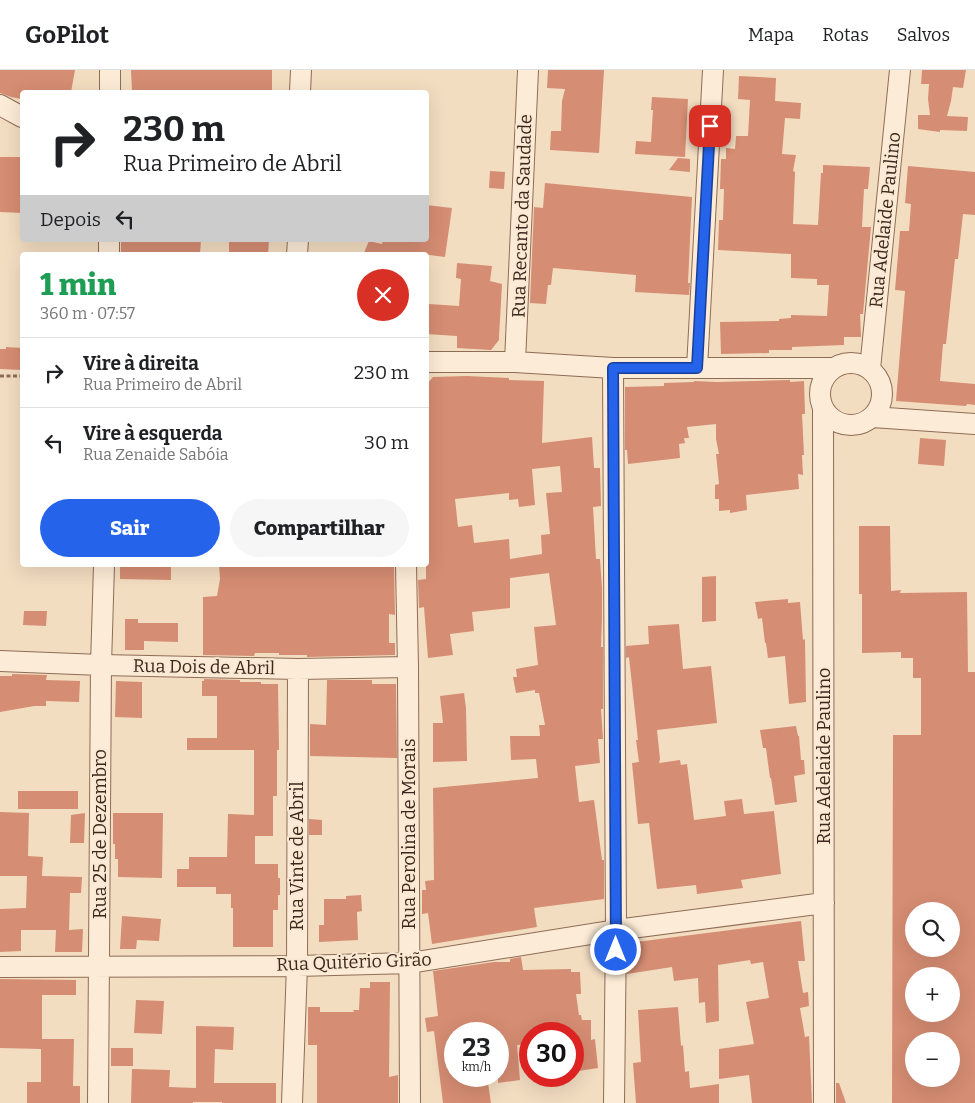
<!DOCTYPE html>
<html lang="pt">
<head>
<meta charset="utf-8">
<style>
	body { margin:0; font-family:Bitter,serif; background:#f6f6f6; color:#202124; height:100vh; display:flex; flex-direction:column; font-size:19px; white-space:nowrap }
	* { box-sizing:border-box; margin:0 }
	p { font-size:16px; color:#757577 }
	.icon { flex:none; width:28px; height:28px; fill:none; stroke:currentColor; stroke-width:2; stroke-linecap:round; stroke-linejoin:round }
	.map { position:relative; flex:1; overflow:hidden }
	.side { position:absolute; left:20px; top:182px; width:409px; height:315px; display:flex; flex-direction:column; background:#fff; border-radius:5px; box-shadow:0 5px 20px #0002 }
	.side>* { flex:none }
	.top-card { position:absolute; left:20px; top:20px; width:409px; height:152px; border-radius:5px; box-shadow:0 5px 20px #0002; background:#fff; color:#202124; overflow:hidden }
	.buttons { position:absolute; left:905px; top:832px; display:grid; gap:10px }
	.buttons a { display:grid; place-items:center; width:55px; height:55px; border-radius:50%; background:#fff; box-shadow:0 5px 20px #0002; font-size:25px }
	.speed { position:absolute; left:444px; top:952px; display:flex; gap:10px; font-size:25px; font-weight:700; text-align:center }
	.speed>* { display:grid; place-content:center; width:65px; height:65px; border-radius:50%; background:#fff; box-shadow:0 5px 20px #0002; line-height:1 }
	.speed small { font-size:12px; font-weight:400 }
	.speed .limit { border:8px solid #d22; background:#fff; color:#111 }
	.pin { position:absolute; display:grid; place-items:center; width:42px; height:42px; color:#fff; margin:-21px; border-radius:10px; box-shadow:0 2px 8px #0006 }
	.me { position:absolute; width:55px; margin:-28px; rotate:0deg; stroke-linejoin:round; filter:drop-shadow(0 0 4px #0008) }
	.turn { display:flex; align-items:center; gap:18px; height:105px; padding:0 20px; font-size:22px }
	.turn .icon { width:65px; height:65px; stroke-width:2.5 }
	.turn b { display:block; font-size:35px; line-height:42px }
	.then { display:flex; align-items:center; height:48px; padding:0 20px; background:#0003; gap:10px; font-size:19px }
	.round { display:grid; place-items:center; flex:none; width:52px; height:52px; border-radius:26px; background:#f6f6f6 }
	.summary { display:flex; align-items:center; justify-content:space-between; height:85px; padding:0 20px }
	h1 { font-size:30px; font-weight:800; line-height:38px; color:#1e9e55 }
	.button { display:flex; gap:10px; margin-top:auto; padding:10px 20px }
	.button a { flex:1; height:58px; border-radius:30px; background:#2563eb; color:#fff; font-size:20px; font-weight:800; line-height:58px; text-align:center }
	.button a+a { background:#f6f6f6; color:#202124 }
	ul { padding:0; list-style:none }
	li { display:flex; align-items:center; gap:15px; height:70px; padding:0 20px; border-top:1px solid #e0e0e0 }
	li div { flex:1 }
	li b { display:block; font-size:19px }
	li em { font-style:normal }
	header { display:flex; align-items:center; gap:30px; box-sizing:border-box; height:70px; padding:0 25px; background:#fff; border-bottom:1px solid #e0e0e0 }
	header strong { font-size:24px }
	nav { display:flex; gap:28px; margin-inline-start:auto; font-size:18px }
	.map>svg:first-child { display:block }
	.building { fill:#d58d73; fill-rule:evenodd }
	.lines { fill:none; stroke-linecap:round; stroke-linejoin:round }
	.street-casing { stroke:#8f6c56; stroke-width:22 }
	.path { stroke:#8f6c56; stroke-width:3; stroke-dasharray:4 2.5; stroke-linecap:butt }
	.street { stroke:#fcebd6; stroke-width:20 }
	.route-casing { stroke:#184099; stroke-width:12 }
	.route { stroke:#2563eb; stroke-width:9 }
	.labels { text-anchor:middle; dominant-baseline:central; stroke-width:4; stroke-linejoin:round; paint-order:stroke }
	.street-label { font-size:18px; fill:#3d271c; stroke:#f9e8d2 }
</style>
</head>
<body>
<header>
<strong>GoPilot</strong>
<nav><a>Mapa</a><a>Rotas</a><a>Salvos</a></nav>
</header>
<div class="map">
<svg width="975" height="1033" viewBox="0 0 975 1033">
	<rect width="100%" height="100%" fill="#f3ddc1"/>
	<path class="building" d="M0 0H75L71 22H22V26H21V29L11 27 0 23Z
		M131 0H272V22H132Z
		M548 0H604L599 83 550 80 551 61H561L562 31 565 19 547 18Z
		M922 0H966L963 18 953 17 951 31 947 46 968 47 967 61 940 60V62L918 59V45H930L928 29 929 14H921Z
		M739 6 776 8 775 31 801 33 800 49 785 48 782 84 796 85 793 101 795 102 793 154 818 155 821 103H823V95L870 97 868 119H864L862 157H871L863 244H860L861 267H844V275L792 277V280H769V283L721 284 720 252 779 251V249L791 248V245L827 246 829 215H817V209L791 208V184L718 180 719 150H723L724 119H720L721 89H726V78L735 79 736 66H748L750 30 738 29Z
		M652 27 688 29 685 87 635 84 636 71 651 72 653 40H651Z
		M0 87H22V143L0 142Z
		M678 88 690 89V102L669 100Z
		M908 96 975 102V145L963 144 958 189H955L946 274H943L940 311 975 314V335L967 334 966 336 896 331 905 221 895 220 900 161H909L911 134 905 133Z
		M490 101 505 102 504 119 489 118Z
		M545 113 692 127 688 213H690L689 225 635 222 636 205 553 198 551 215H548L546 234 530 233 534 137 543 138Z
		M426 135 452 138 445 187 406 182V185H363L369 171 382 174 383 170H426Z
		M121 170H201L200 185H121Z
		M229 170H269L268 185H229Z
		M457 193 492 196 490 211 502 214 499 267V270L491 280 457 278V266L426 264 427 240H429V234L459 236 461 209 456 208Z
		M6 277 22 278V300L0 299V279H6Z
		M467 306 509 308V310L544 311 542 373 592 367 594 398H600L601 436 593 437 596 489H600L602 518V548L601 577H603V639H601L603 669H598L600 693 575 696 579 732 594 730 602 790H604V829L534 838 537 857 432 874 428 843 422 844V820H426L425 811 434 810 433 718 538 708 536 689 511 690 510 666H540L539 655H545L539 623H535V620L516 623 513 607H517L516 599 538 595 534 557 556 555 549 503 510 508V538L472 542 474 561 450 564 453 585 428 588 424 537 419 538 418 510 426 509V385H429L426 350 427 314 433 307ZM560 396 562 422 546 423 550 464 541 465 542 484 510 489 509 469 474 473 472 455 458 457 455 429 509 423V430L518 429 519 437 535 435 532 399Z
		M790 310V312L804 311 805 344H802L804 385H802L803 405 798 404 799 419 746 425 747 440 730 443V440L719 441V429H715V415L719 414 716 384H719L716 369V354L687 357 689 368H684L685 373 679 374 680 388 628 394 627 380H625V317L664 316V313L694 312V311L717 312Z
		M920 368 946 370 944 396 918 394Z
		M859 456H890L891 521 901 520 900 523 967 522 968 602H975V1033H892L893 665H921V608H913V588H901V582L862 583V524H859ZM914 841H951V879H914ZM914 906H951V944H914ZM914 971H951V1009H914Z
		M120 495H171V510L120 509Z
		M219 495H394L395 545 389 544V573H395V585L307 587V585H279V583H255L254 586 203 585V527L217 526 220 509Z
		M716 506V551L702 552V507Z
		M788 529V533L800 532 803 570 805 569 806 632 789 634 785 586 768 588 766 573H765L762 548 758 549 755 532Z
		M24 541H47L46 556 23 555Z
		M125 549H138V553H178V572L144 571V580H125Z
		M679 554 683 599 711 596 717 653 657 660 660 689 659 693 680 690 681 695 687 694 694 750 726 746 724 731 742 729 744 744 774 741 781 804 741 810 743 818 697 824 696 815 657 819 649 753 638 754 632 693 639 692 636 670H638L629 587 626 588V576L649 574 648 556Z
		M12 604 47 605 46 610 80 611 79 632 46 631V636H34L0 642V606H12Z
		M204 609 240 610V612H261V614H278L279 680H277V726H273V766H255V794H278V808H280V825H278V840H273V877H233V838H231V824H216V817H177V799H189V787H227L228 744 254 745V680H187V668H217V626H202V611H204Z
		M327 610H372V614H396L397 688 310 686V654L326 655Z
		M116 611 142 612V648L115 647Z
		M464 623 466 638 467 691 433 692V653H443L440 626Z
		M796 656 798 666H799L801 690H804L805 704 794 706 797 732 775 735 771 708H770L766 678H763L760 660Z
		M18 721H78V739H18Z
		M0 742 29 743 28 786 43 787 42 806 82 807 81 823H70L69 860 83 859 82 882H55L56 860H21V881L0 882V839L26 838 27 806H0Z
		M85 743 84 773H70L71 745Z
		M113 743H163L162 808 118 807V789H115V774H113Z
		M309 749 322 750V765H309Z
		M361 825 362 841 357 842 358 870 319 872V855H324V829H346V826Z
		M122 846 161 849 159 871 137 870 136 879H120Z
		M801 851 805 891H798L803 923 808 922 809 936 800 938 805 967 809 966 812 1033H752L749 1005 719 1009V979L754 974 746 932 769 928 763 892 751 894 750 890 718 895 719 951 706 953 705 932 699 933 698 908 674 911 672 897 627 904 628 873Z
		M521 887 523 900 571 899V902H580L581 924H576L579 945H581L582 950H591V970L595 969 598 998 572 1002V964H530V974L517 975 520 1010 498 1013V964H455V1006H487L491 1033H443L434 961 427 962 425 948 438 946 433 901 494 892H510V889Z
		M0 909 76 910V925H42V969H74L73 1016H80V1033H27V1012H41V979L0 978Z
		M370 912H390L389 1007 398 1005V1033H317V975H308V937H320V942H354L353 940H359L360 918H370Z
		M136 930 164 931 162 964 134 963Z
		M678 937 681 976 683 975 685 1002 689 1001 690 1018 719 1014V1033H636L633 993 641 992 638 940Z
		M196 956 234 957 233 980 215 979 214 1013H276V1033H222V1032H193V1033H131L132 999 170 1000 169 1017 196 1018Z
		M111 978H133V996H111Z
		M836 1013H839L846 1033H836Z"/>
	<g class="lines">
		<defs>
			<path id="street" d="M110 22V0
				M300 22 301 0
				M0 35 22 47
				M109 170V185
				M297 185 298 170
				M426 292H515L613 298H834
				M515 292 528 0
				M820 324a31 31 0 1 1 62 0a31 31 0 1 1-62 0Z
				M613 298 616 860 614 1033
				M697 298 713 0
				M870 299 900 0
				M823 338 824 1033
				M872 347 975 354
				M406 495 408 597 410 1033
				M0 591 101 595 298 599 408 597
				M0 897 297 896 410 893 616 860 824 833
				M98 1033 101 595 104 495
				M292 1033 297 896 298 599"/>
		</defs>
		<use href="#street" class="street-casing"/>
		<path class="path" d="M0 306H22"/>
		<use href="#street" class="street"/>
	</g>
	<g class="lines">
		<defs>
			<path id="route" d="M616 880 613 298H697L710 56"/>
		</defs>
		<use href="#route" class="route-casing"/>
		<use href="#route" class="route"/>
	</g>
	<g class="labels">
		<g class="street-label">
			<text transform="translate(522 146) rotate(-88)">Rua Recanto da Saudade</text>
			<text transform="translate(885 150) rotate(-84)">Rua Adelaide Paulino</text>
			<text transform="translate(204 597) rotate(1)">Rua Dois de Abril</text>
			<text transform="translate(824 686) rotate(-90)">Rua Adelaide Paulino</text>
			<text transform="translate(100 764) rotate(-90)">Rua 25 de Dezembro</text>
			<text transform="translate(409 764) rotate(-90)">Rua Perolina de Morais</text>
			<text transform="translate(297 786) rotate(-90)">Rua Vinte de Abril</text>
			<text transform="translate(354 892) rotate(-2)">Rua Quitério Girão</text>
		</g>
	</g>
</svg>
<div class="buttons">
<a><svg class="icon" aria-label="search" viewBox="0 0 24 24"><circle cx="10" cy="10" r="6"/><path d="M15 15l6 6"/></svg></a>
<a>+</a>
<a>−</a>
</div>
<div class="speed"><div>23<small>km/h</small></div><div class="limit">30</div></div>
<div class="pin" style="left:710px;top:56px;background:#d93025"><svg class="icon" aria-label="arrive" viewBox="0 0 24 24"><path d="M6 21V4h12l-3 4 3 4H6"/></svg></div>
<svg class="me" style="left:616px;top:880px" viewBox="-20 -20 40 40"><circle r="17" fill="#2563eb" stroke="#fff" stroke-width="3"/><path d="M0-11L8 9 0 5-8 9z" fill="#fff"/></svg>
<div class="top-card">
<div class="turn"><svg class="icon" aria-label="right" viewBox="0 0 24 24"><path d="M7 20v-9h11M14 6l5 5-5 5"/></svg><div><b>230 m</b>Rua Primeiro de Abril</div></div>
<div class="then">Depois<svg class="icon" aria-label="left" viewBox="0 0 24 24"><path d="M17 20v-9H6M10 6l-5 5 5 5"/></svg></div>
</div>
<section class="side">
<div class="summary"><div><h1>1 min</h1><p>360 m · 07:57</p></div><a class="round" style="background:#d93025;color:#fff"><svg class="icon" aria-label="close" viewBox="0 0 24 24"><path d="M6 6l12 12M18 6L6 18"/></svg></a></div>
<ul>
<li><svg class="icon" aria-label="right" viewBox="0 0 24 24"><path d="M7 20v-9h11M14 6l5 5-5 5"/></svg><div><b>Vire à direita</b><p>Rua Primeiro de Abril</p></div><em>230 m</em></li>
<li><svg class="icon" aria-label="left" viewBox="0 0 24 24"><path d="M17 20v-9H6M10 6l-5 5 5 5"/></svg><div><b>Vire à esquerda</b><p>Rua Zenaide Sabóia</p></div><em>30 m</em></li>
</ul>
<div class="button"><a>Sair</a><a>Compartilhar</a></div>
</section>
</div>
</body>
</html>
